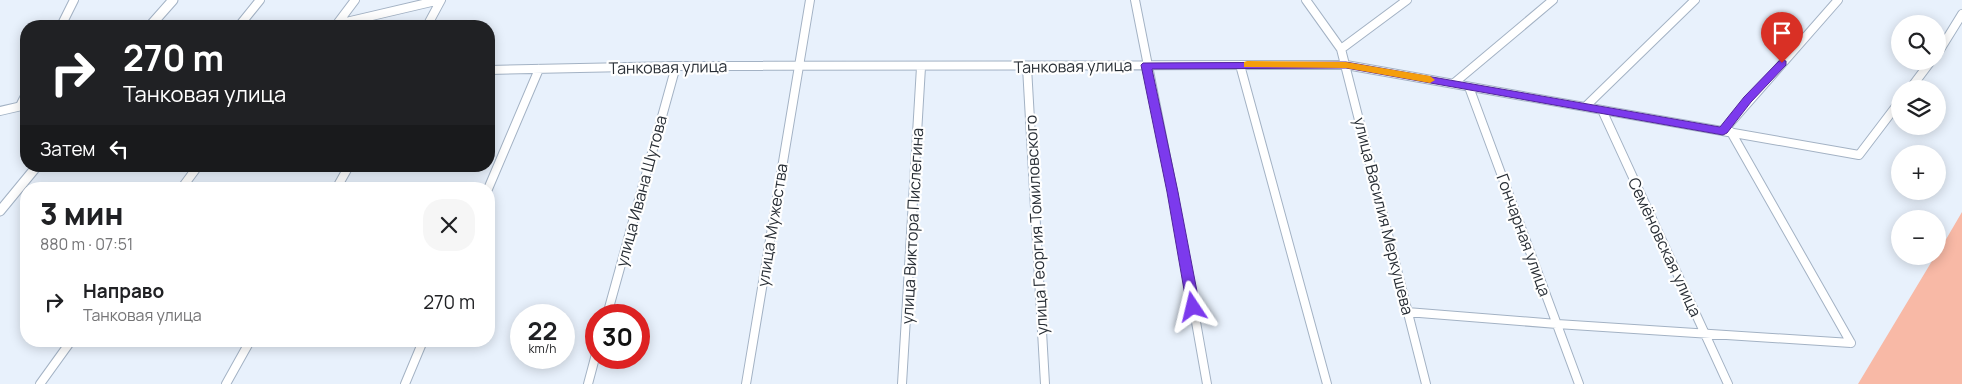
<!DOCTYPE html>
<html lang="ru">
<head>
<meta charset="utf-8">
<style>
	body { margin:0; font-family:Manrope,sans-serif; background:#f6f6f6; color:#202124; height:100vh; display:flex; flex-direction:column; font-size:19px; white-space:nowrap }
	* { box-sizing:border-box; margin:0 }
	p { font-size:16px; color:#757577 }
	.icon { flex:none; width:28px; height:28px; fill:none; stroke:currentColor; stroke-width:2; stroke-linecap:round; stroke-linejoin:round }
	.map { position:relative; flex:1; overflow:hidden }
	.side { position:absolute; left:20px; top:182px; width:475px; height:165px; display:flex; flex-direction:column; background:#fff; border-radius:20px; box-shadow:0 2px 12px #0003 }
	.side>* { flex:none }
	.hud { position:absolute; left:20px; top:20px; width:475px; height:152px; border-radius:20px; box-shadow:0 2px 12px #0003; background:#202124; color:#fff; overflow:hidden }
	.tools { position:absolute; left:1891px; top:15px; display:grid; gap:10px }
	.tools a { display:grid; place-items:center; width:55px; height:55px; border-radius:50%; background:#fff; box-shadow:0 2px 12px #0003; font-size:25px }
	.speed { position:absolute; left:510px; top:304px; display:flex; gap:10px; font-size:25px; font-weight:700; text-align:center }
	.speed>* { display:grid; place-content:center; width:65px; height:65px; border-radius:50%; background:#fff; box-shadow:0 2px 12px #0003; line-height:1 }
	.speed small { font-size:12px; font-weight:400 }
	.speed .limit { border:8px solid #d22; background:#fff; color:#111 }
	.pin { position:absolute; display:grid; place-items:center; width:42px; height:42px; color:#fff; margin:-51px -21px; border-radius:50% 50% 50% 0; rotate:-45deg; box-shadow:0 0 5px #0007 }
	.pin .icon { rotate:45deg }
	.me { position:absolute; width:55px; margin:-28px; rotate:350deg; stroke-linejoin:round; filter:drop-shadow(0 0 4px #0008) }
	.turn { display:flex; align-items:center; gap:18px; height:105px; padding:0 20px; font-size:22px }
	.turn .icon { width:65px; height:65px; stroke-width:2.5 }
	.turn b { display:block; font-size:35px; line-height:42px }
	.then { display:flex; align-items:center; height:48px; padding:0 20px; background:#0003; gap:10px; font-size:19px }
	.round { display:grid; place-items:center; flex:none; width:52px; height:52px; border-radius:20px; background:#f6f6f6 }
	.overview { display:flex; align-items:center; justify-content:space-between; height:85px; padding:0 20px }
	h1 { font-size:30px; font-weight:800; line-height:38px }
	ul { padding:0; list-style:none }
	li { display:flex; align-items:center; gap:15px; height:70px; padding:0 20px }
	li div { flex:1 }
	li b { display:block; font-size:19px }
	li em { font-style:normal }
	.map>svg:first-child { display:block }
	.green { fill:#f8b9a6 }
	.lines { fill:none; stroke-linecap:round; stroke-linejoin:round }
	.minor-casing { stroke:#a3b2c4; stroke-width:10 }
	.tertiary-casing { stroke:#a3b2c4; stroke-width:11 }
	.minor { stroke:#fff; stroke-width:8 }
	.tertiary { stroke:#fff; stroke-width:9 }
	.route { fill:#7c3aed; stroke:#51269a }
	.slow { fill:#f59e0b }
	.labels { text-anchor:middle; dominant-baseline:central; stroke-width:4.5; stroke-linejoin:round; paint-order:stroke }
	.street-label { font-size:16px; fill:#292f36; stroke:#fff }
</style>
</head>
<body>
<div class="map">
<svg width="1962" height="384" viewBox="0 0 1962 384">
	<rect width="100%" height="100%" fill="#e8f1fc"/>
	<path class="green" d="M1962 212V384H1858L1935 256H1938V253Z"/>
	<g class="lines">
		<defs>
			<path id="minor" d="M1135 0 1173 192 1207 384
				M1306 0 1341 49
				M1407 0 1341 49 1426 384
				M337 24 355 0
				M61 26 74 0
				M239 26 260 0
				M329 26 440 0
				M427 26 441 0
				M1938 53 1962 14
				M1240 65 1327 384
				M1027 67 1045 384
				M489 70 676 66 1346 65 1859 155 1900 101
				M1453 84 1553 0
				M1469 87 1579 384
				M1910 89 1931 61
				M20 106 26 94
				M1585 107 1695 0
				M1602 110 1728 384
				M0 111 26 105
				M1723 131 1838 0
				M1731 132 1851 343
				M181 189 198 166
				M336 189 349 166
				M488 189 539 69
				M1407 312 1557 324 1851 343
				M607 315 676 66
				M40 384 71 341
				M226 384 250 341
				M405 384 423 341
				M588 384 596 354
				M746 384 810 0
				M902 384 921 67"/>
			<path id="tertiary" d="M150 26 173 0
				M0 211 37 166"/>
		</defs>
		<use href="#minor" class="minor-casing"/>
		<use href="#tertiary" class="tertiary-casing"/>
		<use href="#minor" class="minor"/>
		<use href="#tertiary" class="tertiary"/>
	</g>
	<path class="route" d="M1782 60 1786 61V65L1751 102 1727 133 1723 135 1346 68 1152 69 1178 192 1200 307 1198 311H1189L1187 307 1167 192 1141 65 1143 63 1346 62 1720 127 1744 97 1779 61Z"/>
	<path class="slow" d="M1247 61 1346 62 1430 76 1435 80 1430 83 1346 68 1244 67V62Z"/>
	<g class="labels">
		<g class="street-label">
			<text transform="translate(1073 66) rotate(-1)">Танковая улица</text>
			<text transform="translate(668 67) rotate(-1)">Танковая улица</text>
			<text transform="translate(641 191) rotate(-75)">улица Ивана Шутова</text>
			<text transform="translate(1384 216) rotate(76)">улица Василия Меркушева</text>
			<text transform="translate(772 225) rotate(-81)">улица Мужества</text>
			<text transform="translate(1036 225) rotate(-93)">улица Георгия Томиловского</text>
			<text transform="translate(912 226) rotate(-87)">улица Виктора Пислегина</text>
			<text transform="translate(1524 235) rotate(70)">Гончарная улица</text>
			<text transform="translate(1665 247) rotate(65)">Семёновская улица</text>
		</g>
	</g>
</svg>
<div class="tools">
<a><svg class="icon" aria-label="search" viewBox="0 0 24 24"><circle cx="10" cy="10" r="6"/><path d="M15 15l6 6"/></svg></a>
<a><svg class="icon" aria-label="layers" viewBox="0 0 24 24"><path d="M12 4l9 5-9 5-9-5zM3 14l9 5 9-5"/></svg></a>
<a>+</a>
<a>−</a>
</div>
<div class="speed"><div>22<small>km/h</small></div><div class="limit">30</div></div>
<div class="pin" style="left:1782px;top:63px;background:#d93025"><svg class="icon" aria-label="arrive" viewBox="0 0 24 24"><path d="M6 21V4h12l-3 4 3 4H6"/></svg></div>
<svg class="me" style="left:1193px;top:307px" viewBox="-20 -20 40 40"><path d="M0-17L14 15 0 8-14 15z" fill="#7c3aed" stroke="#fff" stroke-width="4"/></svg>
<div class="hud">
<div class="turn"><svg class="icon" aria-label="right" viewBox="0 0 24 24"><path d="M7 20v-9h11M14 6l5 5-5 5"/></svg><div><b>270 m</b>Танковая улица</div></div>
<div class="then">Затем<svg class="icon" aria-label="left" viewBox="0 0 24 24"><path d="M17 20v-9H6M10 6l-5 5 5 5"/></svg></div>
</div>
<section class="side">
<div class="overview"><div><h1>3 мин</h1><p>880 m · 07:51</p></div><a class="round"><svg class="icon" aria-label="close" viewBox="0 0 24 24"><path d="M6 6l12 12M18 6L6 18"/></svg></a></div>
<ul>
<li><svg class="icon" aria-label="right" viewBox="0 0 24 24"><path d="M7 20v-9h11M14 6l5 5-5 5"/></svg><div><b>Направо</b><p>Танковая улица</p></div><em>270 m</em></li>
</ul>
</section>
</div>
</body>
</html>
